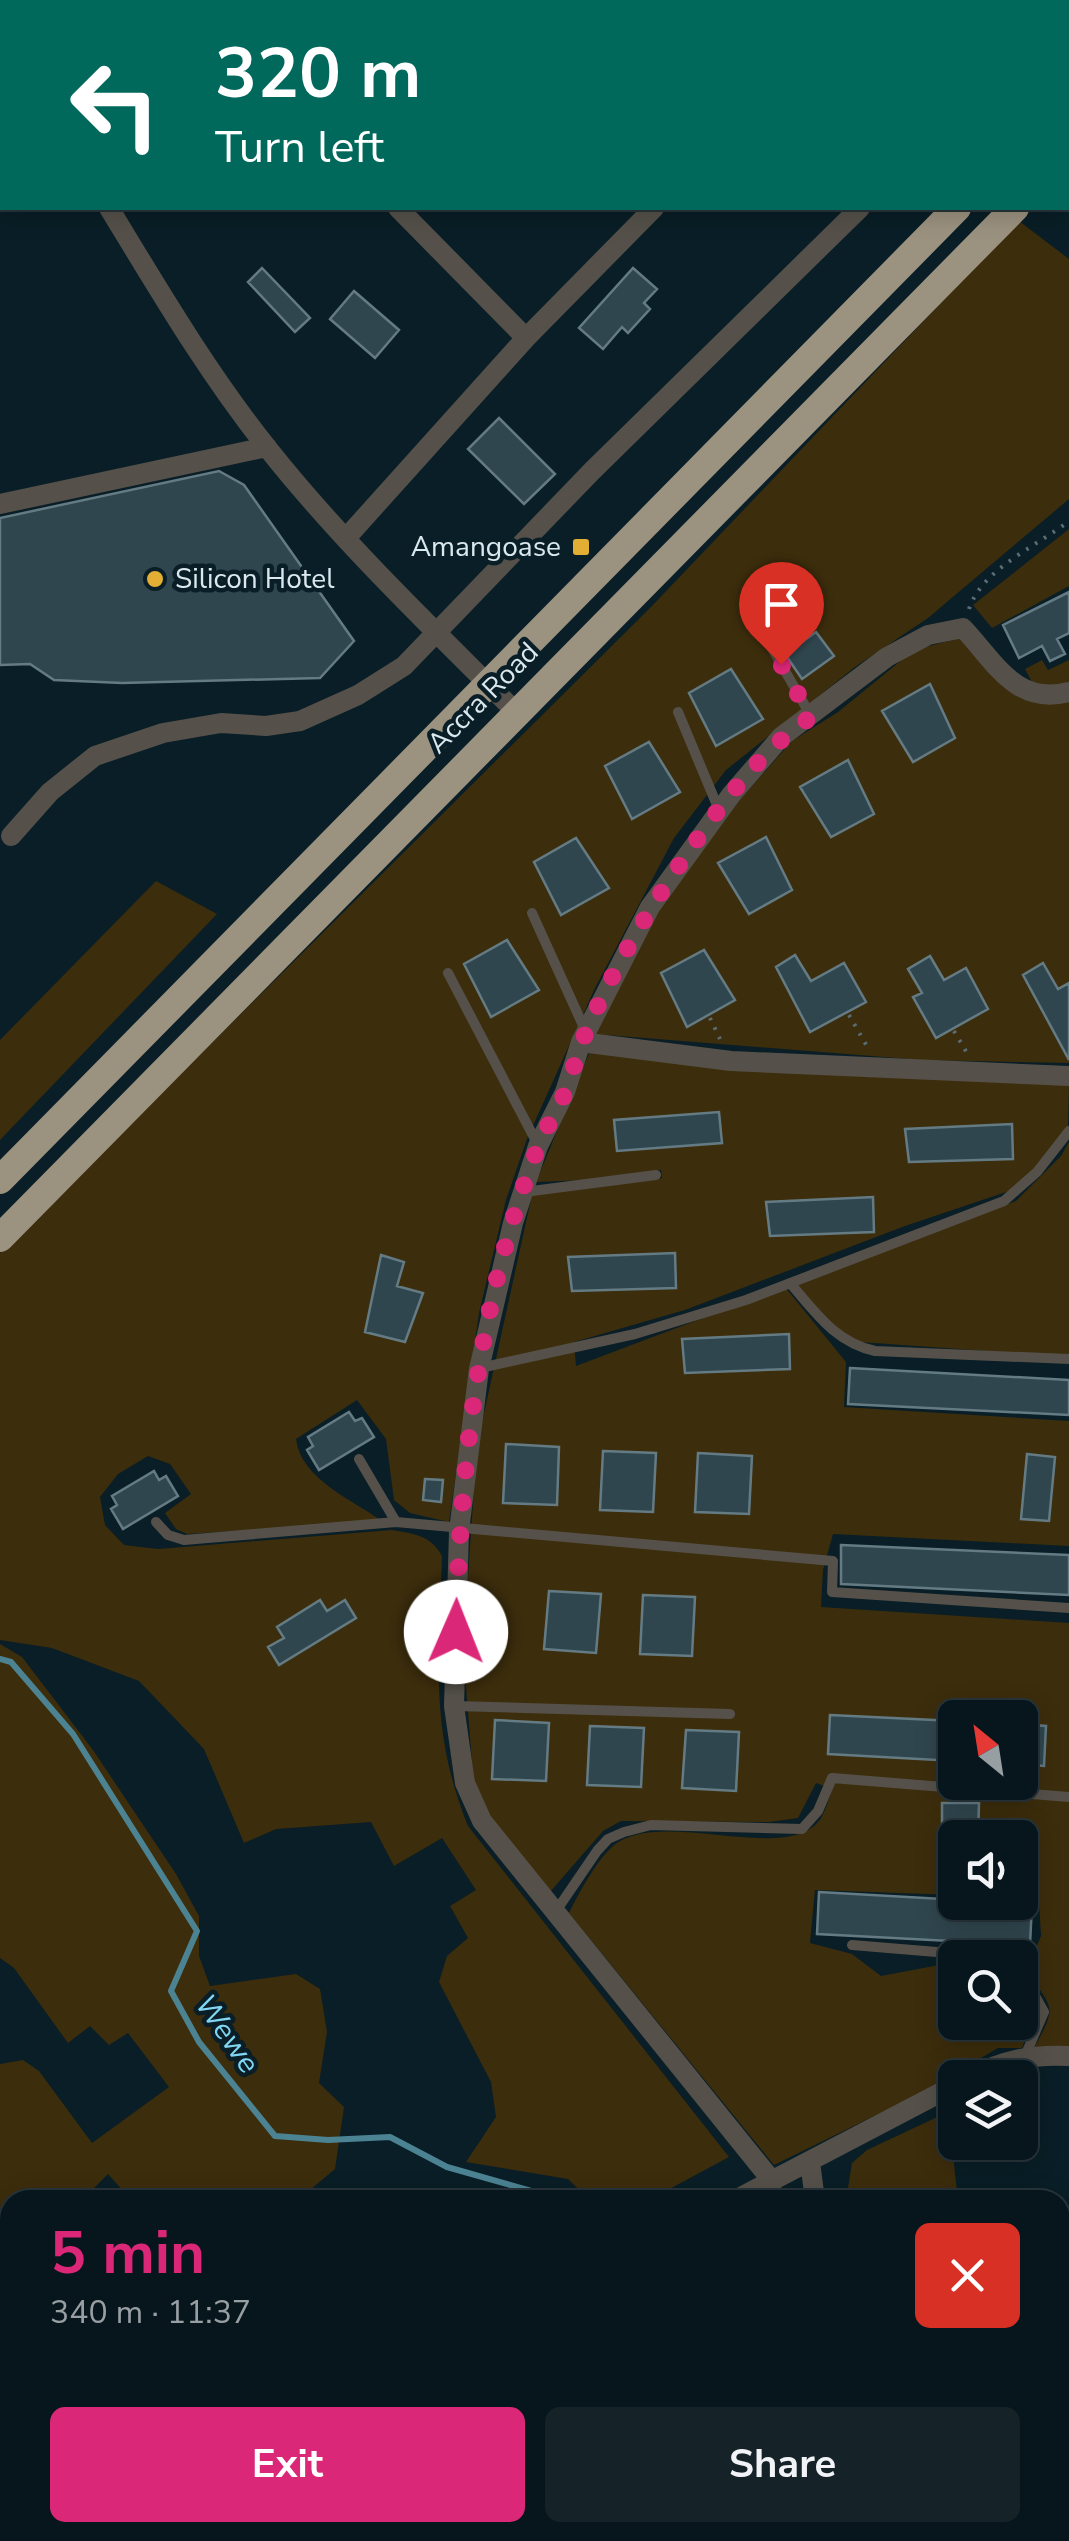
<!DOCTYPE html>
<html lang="en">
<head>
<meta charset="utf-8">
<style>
	body { margin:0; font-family:"Nunito Sans",sans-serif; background:#152329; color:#f1f3f6; height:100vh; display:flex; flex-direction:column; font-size:38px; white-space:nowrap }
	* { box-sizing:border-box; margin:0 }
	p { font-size:32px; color:#989fa3 }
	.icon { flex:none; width:55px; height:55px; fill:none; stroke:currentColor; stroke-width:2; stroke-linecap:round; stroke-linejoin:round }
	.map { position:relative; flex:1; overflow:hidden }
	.sheet { position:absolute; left:0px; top:2190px; width:1070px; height:352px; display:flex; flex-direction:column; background:#07161c; border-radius:30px 30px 0 0; box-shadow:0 5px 25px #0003,0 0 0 2px #28353b }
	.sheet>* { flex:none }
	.banner { position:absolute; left:0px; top:0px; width:1070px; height:210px; box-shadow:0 5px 25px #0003,0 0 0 2px #28353b; background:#00695c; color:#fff; overflow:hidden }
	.needle { width:65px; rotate:330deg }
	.fabs { position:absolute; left:938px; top:1700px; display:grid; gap:20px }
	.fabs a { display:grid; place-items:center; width:100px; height:100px; border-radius:15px; background:#07161c; box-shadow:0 5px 25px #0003,0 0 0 2px #28353b; font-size:50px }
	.pin { position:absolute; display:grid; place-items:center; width:85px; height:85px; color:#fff; margin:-102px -42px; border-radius:50% 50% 50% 0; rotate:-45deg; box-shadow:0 0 10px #0007 }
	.pin .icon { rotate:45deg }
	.me { position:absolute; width:110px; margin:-55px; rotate:1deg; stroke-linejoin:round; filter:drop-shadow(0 0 8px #0008) }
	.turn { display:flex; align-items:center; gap:35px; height:210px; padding:0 50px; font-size:45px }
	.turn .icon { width:130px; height:130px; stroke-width:2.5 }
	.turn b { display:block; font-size:70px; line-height:85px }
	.round { display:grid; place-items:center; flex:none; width:105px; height:105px; border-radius:15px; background:#152329 }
	.head { display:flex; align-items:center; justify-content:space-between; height:170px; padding:0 50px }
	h1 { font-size:60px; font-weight:700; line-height:75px; color:#db2777 }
	.button { display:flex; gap:20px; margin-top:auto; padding:20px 50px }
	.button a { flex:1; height:115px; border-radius:15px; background:#db2777; color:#fff; font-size:40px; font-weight:700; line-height:115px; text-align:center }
	.button a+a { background:#152329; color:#f1f3f6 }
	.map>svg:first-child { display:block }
	.green { fill:#3c2d0c; fill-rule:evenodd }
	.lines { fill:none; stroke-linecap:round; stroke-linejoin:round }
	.stream { stroke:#4c8393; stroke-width:6 }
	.building { fill:#30464e; stroke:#647b84; stroke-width:2.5 }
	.path { stroke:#5b6d74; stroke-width:4; stroke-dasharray:2.5 8; stroke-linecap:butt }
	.service { stroke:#55514a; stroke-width:10 }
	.minor { stroke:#55514a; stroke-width:20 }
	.trunk { stroke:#9c9280; stroke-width:28 }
	.route { stroke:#db2777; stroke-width:18; stroke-dasharray:0 32.4 }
	.poi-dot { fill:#e3ae34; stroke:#091e26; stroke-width:4 }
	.labels { text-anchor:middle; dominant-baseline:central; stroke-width:9; stroke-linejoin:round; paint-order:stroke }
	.poi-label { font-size:28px; fill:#dbe8ed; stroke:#091e26; text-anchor:end }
	.street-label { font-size:28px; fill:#dbe8ed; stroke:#091e26 }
	.water-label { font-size:30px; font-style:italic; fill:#80d6f3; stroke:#091e26 }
</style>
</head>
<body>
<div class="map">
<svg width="1069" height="2541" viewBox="0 0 1069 2541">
	<rect width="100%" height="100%" fill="#091e26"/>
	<path class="green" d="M1019 221 1069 259V499L928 618 855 667 726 770 674 838 595 988 527 1139 506 1200 479 1313 449 1522 410 1513 394 1500 386 1439 357 1400 296 1439C301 1479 351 1499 382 1521L187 1534 176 1529 165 1513 191 1494 170 1464 148 1456 118 1474 100 1497 105 1525 124 1545 158 1549 392 1530C414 1534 431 1535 442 1556 439 1657 429 1730 468 1826L729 2157 649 2200H590L568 2179 466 2162 496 2117 491 2082 439 1982 447 1956 468 1938 450 1906 476 1890 442 1838 394 1866 371 1822 276 1829 244 1843 204 1749 139 1681 52 1648 0 1640V1253L650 608Z
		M1069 529V586L992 628 973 605Z
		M960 638C1001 678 1003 705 1069 700V1063L921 1060 594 1034 648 921 735 805 792 741 838 712 914 650Z
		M1042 660 1048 670 1069 660V682L1048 690 1035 688 1025 669Z
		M156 881 217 914 0 1140V1040Z
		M590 1051 1069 1084 1068 1127 1036 1168 1009 1191 905 1226 685 1310 574 1342 576 1366 785 1287 846 1362 844 1407 1069 1421V1546L833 1534 823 1570 821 1607 1069 1623V2050L1034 2048C1060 2001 1050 2010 1027 1969L1041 1936 1039 1902 1020 1900V1838H955V1895L815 1890 810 1943 852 1954 881 1976 955 1962V2022H1020V1987L1036 2013 1022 2048H998L923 2092 774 2165 569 1913C579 1893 595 1863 611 1848 656 1804 789 1868 821 1818 826 1810 829 1798 832 1789L816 1783 798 1818 769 1822 621 1821 603 1831 550 1892 484 1809 474 1788 463 1649 477 1445 532 1195 662 1178 661 1170 615 1179 536 1182ZM955 1718H1020V1782H955Z
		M1069 1142V1357L860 1342 839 1332 794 1285 1016 1201 1061 1156Z
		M0 1644 22 1657 93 1750 176 1874 199 1916V1956L210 1986 296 1974 320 1989 327 2032 319 2083 344 2107 335 2169 298 2200H131L108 2174 82 2200H10V2331L0 2343V2064L23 2060 39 2071 92 2143 169 2087 128 2033 109 2045 90 2026 68 2043 14 1968 0 1958Z
		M948 2112 958 2200H846L852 2163 867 2150Z
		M91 2533 846 2532 847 2541H73Z"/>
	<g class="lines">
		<path class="stream" d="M0 1659 11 1662 73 1734 197 1931 171 1991 199 2042 275 2136 328 2140 390 2137 447 2167 563 2200
			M1060 2348H1069
			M620 2541 622 2532"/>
	</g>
	<path class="building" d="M262 268 310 318 295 332 248 282Z
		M633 268 657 289 644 303 650 309 628 333 622 327 603 349 579 328Z
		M354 291 399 330 375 358 330 319Z
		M499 418 555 474 524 504 468 449Z
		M219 471 244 485 354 641 320 678 122 683 54 680 30 664 0 665V518Z
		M1069 592V633L1057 639 1065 654 1050 661 1042 646 1019 658 1003 625Z
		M816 632 834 656 802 679 785 654Z
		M731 669 763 719 716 746 689 693Z
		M930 684 955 738 913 762 882 711Z
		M649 742 680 792 632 819 605 766Z
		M848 760 874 814 831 837 800 787Z
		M766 837 792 890 749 914 718 863Z
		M576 838 609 888 561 915 534 862Z
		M507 940 539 990 491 1017 464 964Z
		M704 950 735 1000 687 1027 661 973Z
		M795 955 811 981 844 963 866 1002 810 1032 776 967Z
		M930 956 944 980 966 968 988 1009 936 1038 913 997 922 993 908 969Z
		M1043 963 1058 989 1069 983V1060L1023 975Z
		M719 1112 722 1143 617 1151 614 1120Z
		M1012 1124 1013 1159 909 1162 905 1129Z
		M873 1197 874 1232 770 1236 766 1202Z
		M675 1253 676 1288 572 1291 568 1257Z
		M381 1255 404 1262 397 1286 423 1293 405 1342 365 1332Z
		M789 1334 790 1369 685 1373 682 1339Z
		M850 1368 1069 1380V1415L848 1404Z
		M349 1412 355 1421 362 1418 374 1437 319 1470 307 1450 313 1446 308 1437Z
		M506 1444 559 1447 557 1505 503 1503Z
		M603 1451 656 1453 653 1512 600 1510Z
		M698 1453 752 1456 749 1514 695 1512Z
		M1027 1454 1055 1457 1049 1521 1021 1519Z
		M154 1471 159 1480 166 1476 178 1496 123 1529 111 1509 117 1505 112 1496Z
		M425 1479 443 1480 441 1502 423 1500Z
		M841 1545 1069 1555V1595L841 1584Z
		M549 1591 601 1594 596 1653 544 1649Z
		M643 1595 695 1597 692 1656 640 1654Z
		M320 1600 327 1611 345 1600 356 1618 279 1665 268 1647 284 1638 277 1627Z
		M830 1715 955 1721V1761L828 1754Z
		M495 1720 549 1723 546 1781 492 1779Z
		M1020 1724 1046 1726 1044 1766 1020 1764Z
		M590 1726 644 1728 641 1787 587 1785Z
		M686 1730 739 1732 736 1791 682 1788Z
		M942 1803H979L978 1838H942Z
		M819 1892 1032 1904 1030 1945 817 1934Z"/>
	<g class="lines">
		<path class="path" d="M969 609C982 569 1037 546 1069 521
			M849 1015 868 1048
			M710 1018 720 1039
			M954 1031 967 1053"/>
		<path class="service" d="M766 638 811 716
			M678 712 719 810
			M532 913 586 1032
			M448 973 538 1145
			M524 1192 656 1175
			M790 1283C816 1313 835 1342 875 1351L1069 1359
			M480 1368 635 1334 746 1300 1004 1201 1037 1172 1069 1131
			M359 1459 396 1522
			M156 1522 168 1535 184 1540 396 1522 833 1561 832 1592 1069 1608
			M455 1706 730 1714
			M554 1914 597 1851 608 1839 624 1832 651 1825 802 1829 818 1811 832 1778 1069 1797
			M852 1945 1009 1958
			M1020 1969 1044 2012 1025 2056
			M0 2401 10 2410"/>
		<path class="minor" d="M186 0 189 2
			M734 0 736 2
			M109 2 112 0
			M858 2 860 0
			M1067 2 1069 0
			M0 16 2 21
			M109 208C159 290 208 374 269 450 343 543 431 627 515 711
			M398 208 526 338
			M0 504 267 447
			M347 537 526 338 654 208
			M11 836 50 792 95 756 163 733 221 723 266 726 300 721 358 695 404 666 592 471 860 208
			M581 1042 731 1061 1069 1076
			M969 2078C1002 2060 1032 2054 1069 2056
			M810 2162 815 2200
			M773 2182 482 1821 465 1783 454 1706 459 1531 479 1369 513 1223 538 1146 565 1092 581 1042 650 907 731 795 781 737 887 657 928 635 963 628C996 663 1016 706 1069 692
			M735 2200 955 2085
			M5 2479 10 2493
			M868 2532 870 2541
			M16 2541 17 2532
			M44 2541 57 2532"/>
		<path class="trunk" d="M1068 93 1069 91
			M1068 154 1069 153
			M0 1180 957 208
			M0 1238 1015 208"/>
	</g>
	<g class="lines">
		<path class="route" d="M456 1632C460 1470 478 1300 538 1147 545 1129 557 1111 565 1093 572 1077 575 1059 582 1042 607 980 646 913 685 857 720 806 759 752 811 717L781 664"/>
	</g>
	<g class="poi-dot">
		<rect x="571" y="537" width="20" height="20" rx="5"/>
		<circle cx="155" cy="579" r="10"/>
	</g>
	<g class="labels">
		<g class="poi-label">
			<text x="561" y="547">Amangoase</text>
			<text x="175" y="579" text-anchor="start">Silicon Hotel</text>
		</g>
		<g class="street-label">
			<text transform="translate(483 698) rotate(-45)">Accra Road</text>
		</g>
		<g class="water-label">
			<text transform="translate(227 2034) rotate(55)">Wewe</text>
		</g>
	</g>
</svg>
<div class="fabs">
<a><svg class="needle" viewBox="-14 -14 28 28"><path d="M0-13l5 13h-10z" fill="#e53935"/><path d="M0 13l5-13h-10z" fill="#989fa3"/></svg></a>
<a><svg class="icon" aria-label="sound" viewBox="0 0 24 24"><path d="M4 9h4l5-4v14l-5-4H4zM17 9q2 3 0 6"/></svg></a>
<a><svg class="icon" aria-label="search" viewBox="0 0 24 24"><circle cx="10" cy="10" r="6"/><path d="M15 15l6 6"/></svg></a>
<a><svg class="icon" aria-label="layers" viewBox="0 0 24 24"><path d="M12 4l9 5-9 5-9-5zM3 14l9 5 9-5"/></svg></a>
</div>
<div class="pin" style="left:781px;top:664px;background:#d93025"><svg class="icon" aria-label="arrive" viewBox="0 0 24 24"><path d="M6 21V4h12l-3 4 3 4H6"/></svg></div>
<svg class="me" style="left:456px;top:1632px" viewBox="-20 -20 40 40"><circle r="19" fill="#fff"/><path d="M0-13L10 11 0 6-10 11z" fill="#db2777"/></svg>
<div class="banner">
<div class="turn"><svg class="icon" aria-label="left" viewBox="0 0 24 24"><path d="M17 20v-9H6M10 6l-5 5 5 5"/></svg><div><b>320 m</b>Turn left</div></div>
</div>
<section class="sheet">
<div class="head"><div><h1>5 min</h1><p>340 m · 11:37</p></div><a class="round" style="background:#d93025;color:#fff"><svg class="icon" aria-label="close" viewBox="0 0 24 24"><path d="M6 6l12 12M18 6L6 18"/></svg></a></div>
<div class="button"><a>Exit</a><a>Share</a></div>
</section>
</div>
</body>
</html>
